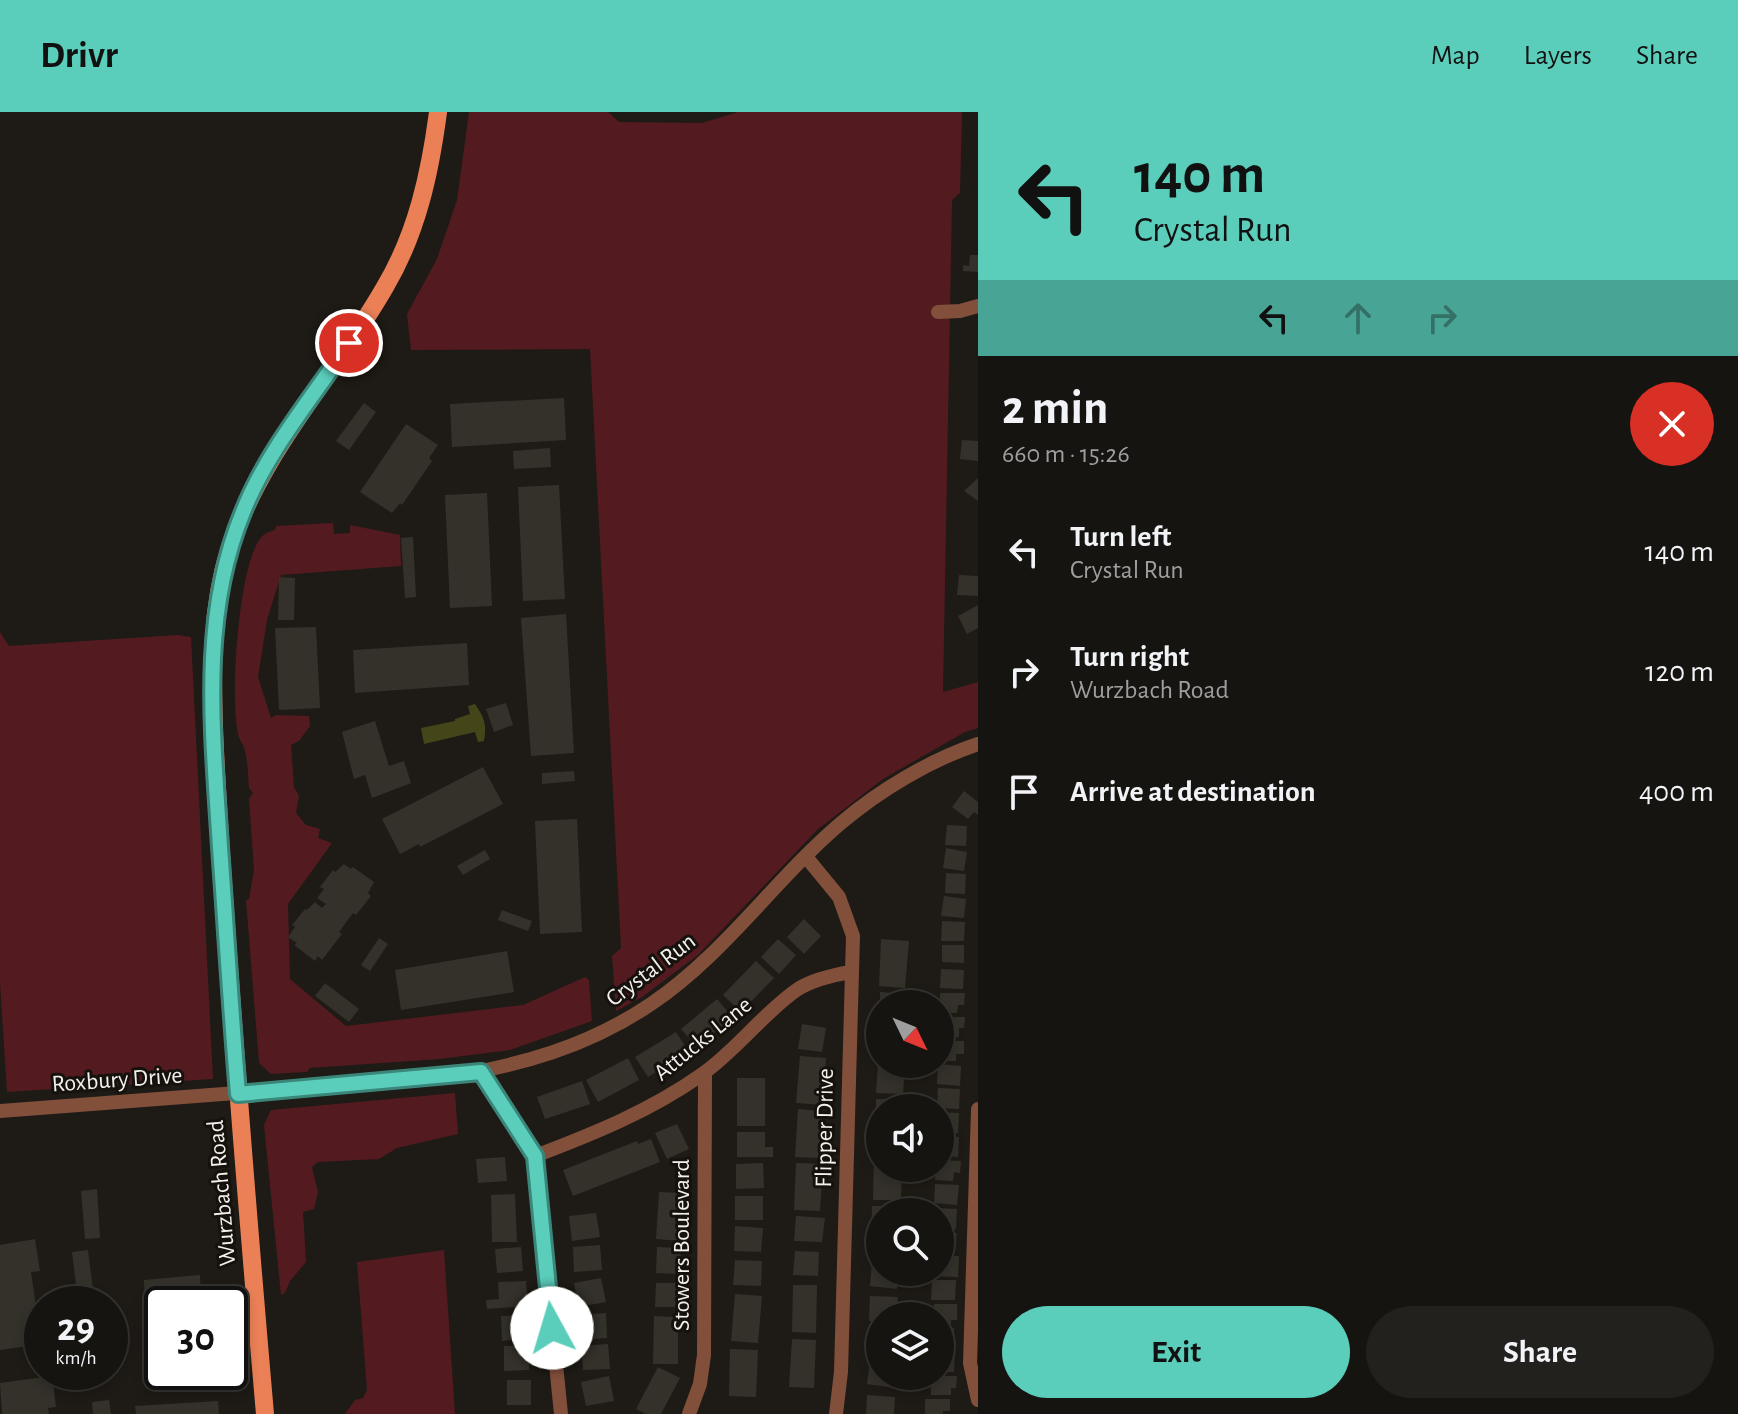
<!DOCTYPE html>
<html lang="en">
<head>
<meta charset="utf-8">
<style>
	body { margin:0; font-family:"Alegreya Sans",sans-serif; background:#23211e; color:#f1f3f6; height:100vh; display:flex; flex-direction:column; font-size:30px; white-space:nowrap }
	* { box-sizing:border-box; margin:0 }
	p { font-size:26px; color:#9e9e9f }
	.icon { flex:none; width:44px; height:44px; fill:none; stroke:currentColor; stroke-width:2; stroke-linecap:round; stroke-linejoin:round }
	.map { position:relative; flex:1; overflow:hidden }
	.panel { display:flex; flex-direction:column; background:#161410; width:760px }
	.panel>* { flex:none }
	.banner { background:#5bcebb; color:#111; overflow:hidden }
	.needle { width:52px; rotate:133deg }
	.buttons { position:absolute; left:866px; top:878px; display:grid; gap:16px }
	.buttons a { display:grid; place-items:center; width:88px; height:88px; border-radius:50%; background:#161410; box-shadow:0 4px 12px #0003,0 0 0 2px #353330; font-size:40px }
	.speed { position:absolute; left:24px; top:1174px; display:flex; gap:16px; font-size:40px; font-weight:700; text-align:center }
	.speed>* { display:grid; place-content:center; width:104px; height:104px; border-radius:50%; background:#161410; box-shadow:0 4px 12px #0003,0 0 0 2px #353330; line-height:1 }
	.speed small { font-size:20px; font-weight:400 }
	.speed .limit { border:4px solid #111; border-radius:12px; background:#fff; color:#111 }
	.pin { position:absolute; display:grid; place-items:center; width:68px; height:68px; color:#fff; margin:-34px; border:4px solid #fff; border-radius:50%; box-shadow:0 2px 8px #0007 }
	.me { position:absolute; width:88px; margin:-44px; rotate:354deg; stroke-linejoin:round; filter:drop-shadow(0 0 6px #0008) }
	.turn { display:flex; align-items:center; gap:28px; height:168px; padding:0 24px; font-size:36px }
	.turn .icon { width:104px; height:104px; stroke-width:2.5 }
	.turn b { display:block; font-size:56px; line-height:68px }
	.lanes { display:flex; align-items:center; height:76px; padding:0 24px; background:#0003; justify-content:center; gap:40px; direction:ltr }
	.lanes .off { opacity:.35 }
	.round { display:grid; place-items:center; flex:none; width:84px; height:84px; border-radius:42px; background:#23211e }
	.overview { display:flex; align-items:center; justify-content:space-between; height:136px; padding:0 24px }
	h1 { font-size:48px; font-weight:600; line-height:60px }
	.primary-button { display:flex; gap:16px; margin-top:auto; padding:16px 24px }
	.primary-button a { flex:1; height:92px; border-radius:48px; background:#5bcebb; color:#111; font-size:32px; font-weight:600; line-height:92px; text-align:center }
	.primary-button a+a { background:#23211e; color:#f1f3f6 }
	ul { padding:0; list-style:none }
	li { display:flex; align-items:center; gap:24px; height:120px; padding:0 24px }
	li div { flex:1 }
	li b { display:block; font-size:30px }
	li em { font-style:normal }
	header { display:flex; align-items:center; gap:48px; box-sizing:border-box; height:112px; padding:0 40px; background:#5bcebb; color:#111 }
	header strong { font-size:38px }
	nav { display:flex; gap:44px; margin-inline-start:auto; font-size:28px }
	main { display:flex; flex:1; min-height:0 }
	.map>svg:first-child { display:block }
	.green { fill:#531b20 }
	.water { fill:#444619 }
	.building { fill:#34312b }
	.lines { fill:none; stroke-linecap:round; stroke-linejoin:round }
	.minor { stroke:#824f3b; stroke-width:14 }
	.major { stroke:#eb8057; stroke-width:18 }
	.route-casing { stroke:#3b867a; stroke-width:20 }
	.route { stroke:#5bcebb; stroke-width:14 }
	.labels { text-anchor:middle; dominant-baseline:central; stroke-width:6; stroke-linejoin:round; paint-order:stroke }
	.street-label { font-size:24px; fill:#f4f0ed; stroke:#15110c }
</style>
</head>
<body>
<header>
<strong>Drivr</strong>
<nav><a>Map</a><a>Layers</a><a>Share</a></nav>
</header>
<main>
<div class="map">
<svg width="978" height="1302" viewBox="0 0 978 1302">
	<rect width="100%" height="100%" fill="#1e1a15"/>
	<path class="green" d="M469 0H608L619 10 702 11 738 0H962L960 81 952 88 943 580 978 570V616L965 620 883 667 817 718 698 843 642 885 616 899 612 844 621 836 590 237 411 238 407 202 437 147 457 88Z
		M333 411 334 422 350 421V413L400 423 401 454 281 463 267 508 258 565 271 606 276 603 309 604 310 614 299 629 291 633 294 675 299 684 296 701 306 713 320 717 318 726 332 731 288 792 290 867 346 914 523 893 585 865 589 868 592 909 510 938 440 947 310 956 307 960 271 962 259 951 246 788 249 787 254 758 249 687 253 681 249 676C248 664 248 651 245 639 244 633 239 628 238 622 230 586 238 456 260 427 264 421 269 420 275 418L276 414Z
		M0 520 9 534 177 523 191 525 213 967 7 980 0 871Z
		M455 981 458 1022 397 1036 379 1047 318 1050 312 1055 318 1080 314 1097 303 1100 306 1150 290 1169 285 1181 281 1183 264 1013 271 998Z
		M444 1138 455 1302H345L355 1288 363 1286 367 1278 357 1150Z"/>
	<path class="water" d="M475 592C484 605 487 612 484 629L478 630 475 620 424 632 421 616 455 609V607L470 602 468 594Z"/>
	<path class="building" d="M970 143H978V160L963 159V153L969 154Z
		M564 286 566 328 452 335 450 292Z
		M364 291 376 300 349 338 336 329Z
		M406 312 438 333 429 346 432 349 402 393 400 391 392 401 360 380Z
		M962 328 978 329V349L960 347Z
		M550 336 551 355 514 357 513 339Z
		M978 366V389L964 379Z
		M559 373 565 487 523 489 518 375Z
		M487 381 492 494 450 496 445 383Z
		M413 425 416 485 405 486 401 426Z
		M959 463 978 464V484L957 483Z
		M279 465 295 466 294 508H278Z
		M978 493V516L967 522 958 504Z
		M566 502 574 641 531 644 521 506Z
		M316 515 320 596 279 598 275 516Z
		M467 531 469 573 355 581 353 538Z
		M506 591 513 613 494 620 486 597Z
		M375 609 389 654 404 649 411 671 372 686 365 663 354 667 342 620Z
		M483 655 503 692 420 735 419 732 400 742 382 707Z
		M574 659 575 669 542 672V661Z
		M964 679 978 690V703L974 700 968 707 952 695Z
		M577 707 582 820 540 822 535 709Z
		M947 713 967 714 966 734 945 733Z
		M946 736 967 740 964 759 943 756Z
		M485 738 490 747 463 763 457 754Z
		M344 752 351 757 353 755 374 770 368 781 371 784 356 803 353 801 339 820 342 822 322 848 318 844 315 849 294 833 297 831 288 825 295 815 292 813 305 797 307 798 315 790 322 796 326 792 317 786 324 777 320 775 333 758 335 760Z
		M946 761 966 762 965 782 945 781Z
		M944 784 966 787 964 806 941 804Z
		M502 798 532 809 528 819 498 808Z
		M804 807 821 824 804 842 787 825Z
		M942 809 965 810 964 829H941Z
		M379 826 388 832 370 859 361 853Z
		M778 827 796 843 779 862 761 845Z
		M881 827 909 829 905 876 879 874Z
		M942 833H964V851L942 850Z
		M507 839 514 880 401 898 395 858Z
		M756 849 774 866 741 900 723 883Z
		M941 857 964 858 963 877 940 876Z
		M325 871 359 897 349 910 315 884Z
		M880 880 908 882 907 892H880Z
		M940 881H965L964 893H958L957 901H940Z
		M717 887 733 906 697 935 681 917Z
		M940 905H965L964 916H959V925H940Z
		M802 912 826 916 822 940 798 937Z
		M676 920 689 940 648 965 635 945Z
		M940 929H964V942H956V949H940Z
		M800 944 826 946 825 960H828L823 993 796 991Z
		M628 946 639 968 598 990 586 968Z
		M878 952H905L903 982 876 981Z
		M938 952 961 954 960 974 937 972Z
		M737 966H765V1014H737Z
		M582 969 590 992 545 1007 537 985Z
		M938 976 960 977 959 997 937 996Z
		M876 987 903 988V996H880V1035H875Z
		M798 997 823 999 820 1046 795 1045Z
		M940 1000 959 1001 958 1021 940 1020Z
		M677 1012 689 1037 667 1047 655 1021Z
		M737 1020H765V1035H773V1045H737Z
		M940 1024 959 1025 958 1045 940 1044Z
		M651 1027 660 1050 573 1084 563 1058 637 1029 638 1032Z
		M874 1040H880V1056H902L901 1088H873Z
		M505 1045 507 1069 478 1071 476 1047Z
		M940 1048 961 1049 960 1061 954 1060 953 1069 935 1068 936 1056H940Z
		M763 1051 764 1076 736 1077V1052Z
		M796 1051 823 1052 820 1099 794 1098Z
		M935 1072 959 1073 957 1093 934 1091Z
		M97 1077 100 1126 85 1127 81 1079Z
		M659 1080 682 1081 681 1096 688 1097 687 1111H681L680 1129 656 1127Z
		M515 1082 517 1130H492L491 1083Z
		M735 1084H763V1108H735Z
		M872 1094H899V1100H880V1142L871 1141Z
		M936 1096 957 1097 956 1117 940 1116V1100H936Z
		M596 1101 600 1125 572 1129 569 1104Z
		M796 1104 825 1106 822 1130 794 1129Z
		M735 1114 763 1116 761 1140 734 1139Z
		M940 1120 957 1121 955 1141 940 1140Z
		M35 1127 40 1159 31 1160 37 1202 42 1201V1232L0 1238V1133Z
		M600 1133 602 1158 574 1160 573 1135Z
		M521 1135 523 1159 497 1161 495 1137Z
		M657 1135 681 1136 680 1162 656 1161Z
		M88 1138 94 1186 78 1189 72 1140Z
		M795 1139 819 1140 818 1164 793 1163Z
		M940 1144H959L958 1165 930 1164V1160H940Z
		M735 1148 762 1149 761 1174 733 1173Z
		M872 1149 880 1150V1160H899L897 1177 870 1174Z
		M200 1163 201 1189H195L196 1192H162V1259H154L153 1237 159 1236 157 1194 145 1195 144 1168Z
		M601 1166 606 1190 578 1195 574 1171Z
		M932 1168H956L955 1188H931Z
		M526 1169 528 1194 487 1197 486 1188 499 1187 498 1170Z
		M656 1171H682V1195H655Z
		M793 1173H817L816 1221 792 1220Z
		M735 1182 762 1184 758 1231 731 1229Z
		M870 1184 898 1185 897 1204H880V1210L869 1209Z
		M110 1188 118 1241 110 1242Z
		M934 1192H957V1208H951V1212H940V1204H934Z
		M606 1201 607 1226 580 1228 578 1203Z
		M525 1203 527 1227 502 1229 501 1204Z
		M654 1204 678 1205V1252H653Z
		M870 1215 880 1216V1240L868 1239Z
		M940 1216H954V1236H940Z
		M792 1227 816 1228 814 1276 789 1275Z
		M608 1232 610 1257 583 1258 581 1234Z
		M504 1234H529V1258L504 1259Z
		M730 1237 758 1238 756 1285 729 1284Z
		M940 1240H955L954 1260H940Z
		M870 1248 880 1250V1264H896L894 1276 867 1272Z
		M658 1255 680 1266 661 1302H646L636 1297Z
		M52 1264 56 1295 48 1296 49 1302H2L0 1271Z
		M609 1264 614 1289 586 1294 581 1270Z
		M931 1264H957L956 1276H951V1283H931Z
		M507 1268H531V1293H507Z
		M867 1283 895 1285 894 1302H866Z
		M925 1287H950V1299H943V1302H925Z
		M109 1288 111 1302H93L92 1290Z
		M218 1289 219 1302H136L135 1294Z"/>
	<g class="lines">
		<path class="minor" d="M938 200 960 199 978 194
			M807 746 839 785 853 824 841 1260 836 1302
			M481 960 535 1044 561 1302
			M978 997 970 1251 978 1288
			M0 999 446 965C520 954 589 934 651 892 724 843 775 767 841 711 880 678 930 648 978 632
			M535 1044C593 1022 650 999 701 963 735 940 765 899 798 877 814 867 833 863 851 860
			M689 1302 700 1272 704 1243 705 961"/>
		<path class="major" d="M265 1302C250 1130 236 957 224 785 220 728 216 671 214 614 212 555 211 496 229 438 261 339 334 264 385 175 417 121 430 61 438 0"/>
	</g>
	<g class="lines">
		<defs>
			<path id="route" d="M349 231C313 285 267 339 243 400 199 506 213 622 220 735 226 817 231 900 238 982L481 960 535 1044 552 1216"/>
		</defs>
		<use href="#route" class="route-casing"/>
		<use href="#route" class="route"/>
	</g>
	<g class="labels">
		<g class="street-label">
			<text transform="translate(651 858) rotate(-37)">Crystal Run</text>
			<text transform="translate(703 927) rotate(-39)">Attucks Lane</text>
			<text transform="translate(117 968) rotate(-4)">Roxbury Drive</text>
			<text transform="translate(825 1016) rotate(-89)">Flipper Drive</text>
			<text transform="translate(222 1081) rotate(-95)">Wurzbach Road</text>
			<text transform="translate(682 1133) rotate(-90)">Stowers Boulevard</text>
		</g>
	</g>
</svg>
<div class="buttons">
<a><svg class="needle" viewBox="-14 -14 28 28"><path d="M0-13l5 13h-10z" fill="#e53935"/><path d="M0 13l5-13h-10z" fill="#9e9e9f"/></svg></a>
<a><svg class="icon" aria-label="sound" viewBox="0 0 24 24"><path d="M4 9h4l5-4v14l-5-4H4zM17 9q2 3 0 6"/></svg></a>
<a><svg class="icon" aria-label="search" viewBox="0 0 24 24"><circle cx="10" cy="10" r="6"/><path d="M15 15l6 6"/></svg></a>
<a><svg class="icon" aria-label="layers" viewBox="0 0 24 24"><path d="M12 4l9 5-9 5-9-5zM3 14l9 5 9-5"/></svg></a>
</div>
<div class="speed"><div>29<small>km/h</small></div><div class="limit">30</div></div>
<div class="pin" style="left:349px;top:231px;background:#d93025"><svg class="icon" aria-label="arrive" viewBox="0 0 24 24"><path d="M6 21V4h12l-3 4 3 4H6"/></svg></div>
<svg class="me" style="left:552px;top:1216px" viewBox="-20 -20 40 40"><circle r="19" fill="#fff"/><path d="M0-13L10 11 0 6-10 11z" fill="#5bcebb"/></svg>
</div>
<section class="panel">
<div class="banner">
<div class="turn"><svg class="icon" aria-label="left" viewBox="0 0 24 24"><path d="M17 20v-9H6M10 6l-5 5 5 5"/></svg><div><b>140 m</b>Crystal Run</div></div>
<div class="lanes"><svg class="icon" aria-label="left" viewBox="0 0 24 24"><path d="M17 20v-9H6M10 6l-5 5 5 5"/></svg><svg class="icon off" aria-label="ahead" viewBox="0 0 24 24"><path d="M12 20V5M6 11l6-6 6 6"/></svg><svg class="icon off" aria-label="right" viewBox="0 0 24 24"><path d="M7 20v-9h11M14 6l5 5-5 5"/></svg></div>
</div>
<div class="overview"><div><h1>2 min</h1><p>660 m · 15:26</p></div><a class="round" style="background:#d93025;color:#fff"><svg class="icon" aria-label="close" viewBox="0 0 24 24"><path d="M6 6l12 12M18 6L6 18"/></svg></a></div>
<ul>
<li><svg class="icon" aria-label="left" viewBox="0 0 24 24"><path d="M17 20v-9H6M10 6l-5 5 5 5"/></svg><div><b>Turn left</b><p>Crystal Run</p></div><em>140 m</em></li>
<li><svg class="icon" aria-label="right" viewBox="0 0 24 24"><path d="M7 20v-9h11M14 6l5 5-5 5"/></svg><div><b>Turn right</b><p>Wurzbach Road</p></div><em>120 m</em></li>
<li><svg class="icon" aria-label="arrive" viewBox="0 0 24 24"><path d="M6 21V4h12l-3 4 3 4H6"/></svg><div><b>Arrive at destination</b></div><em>400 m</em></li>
</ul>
<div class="primary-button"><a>Exit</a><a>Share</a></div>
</section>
</main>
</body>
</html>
